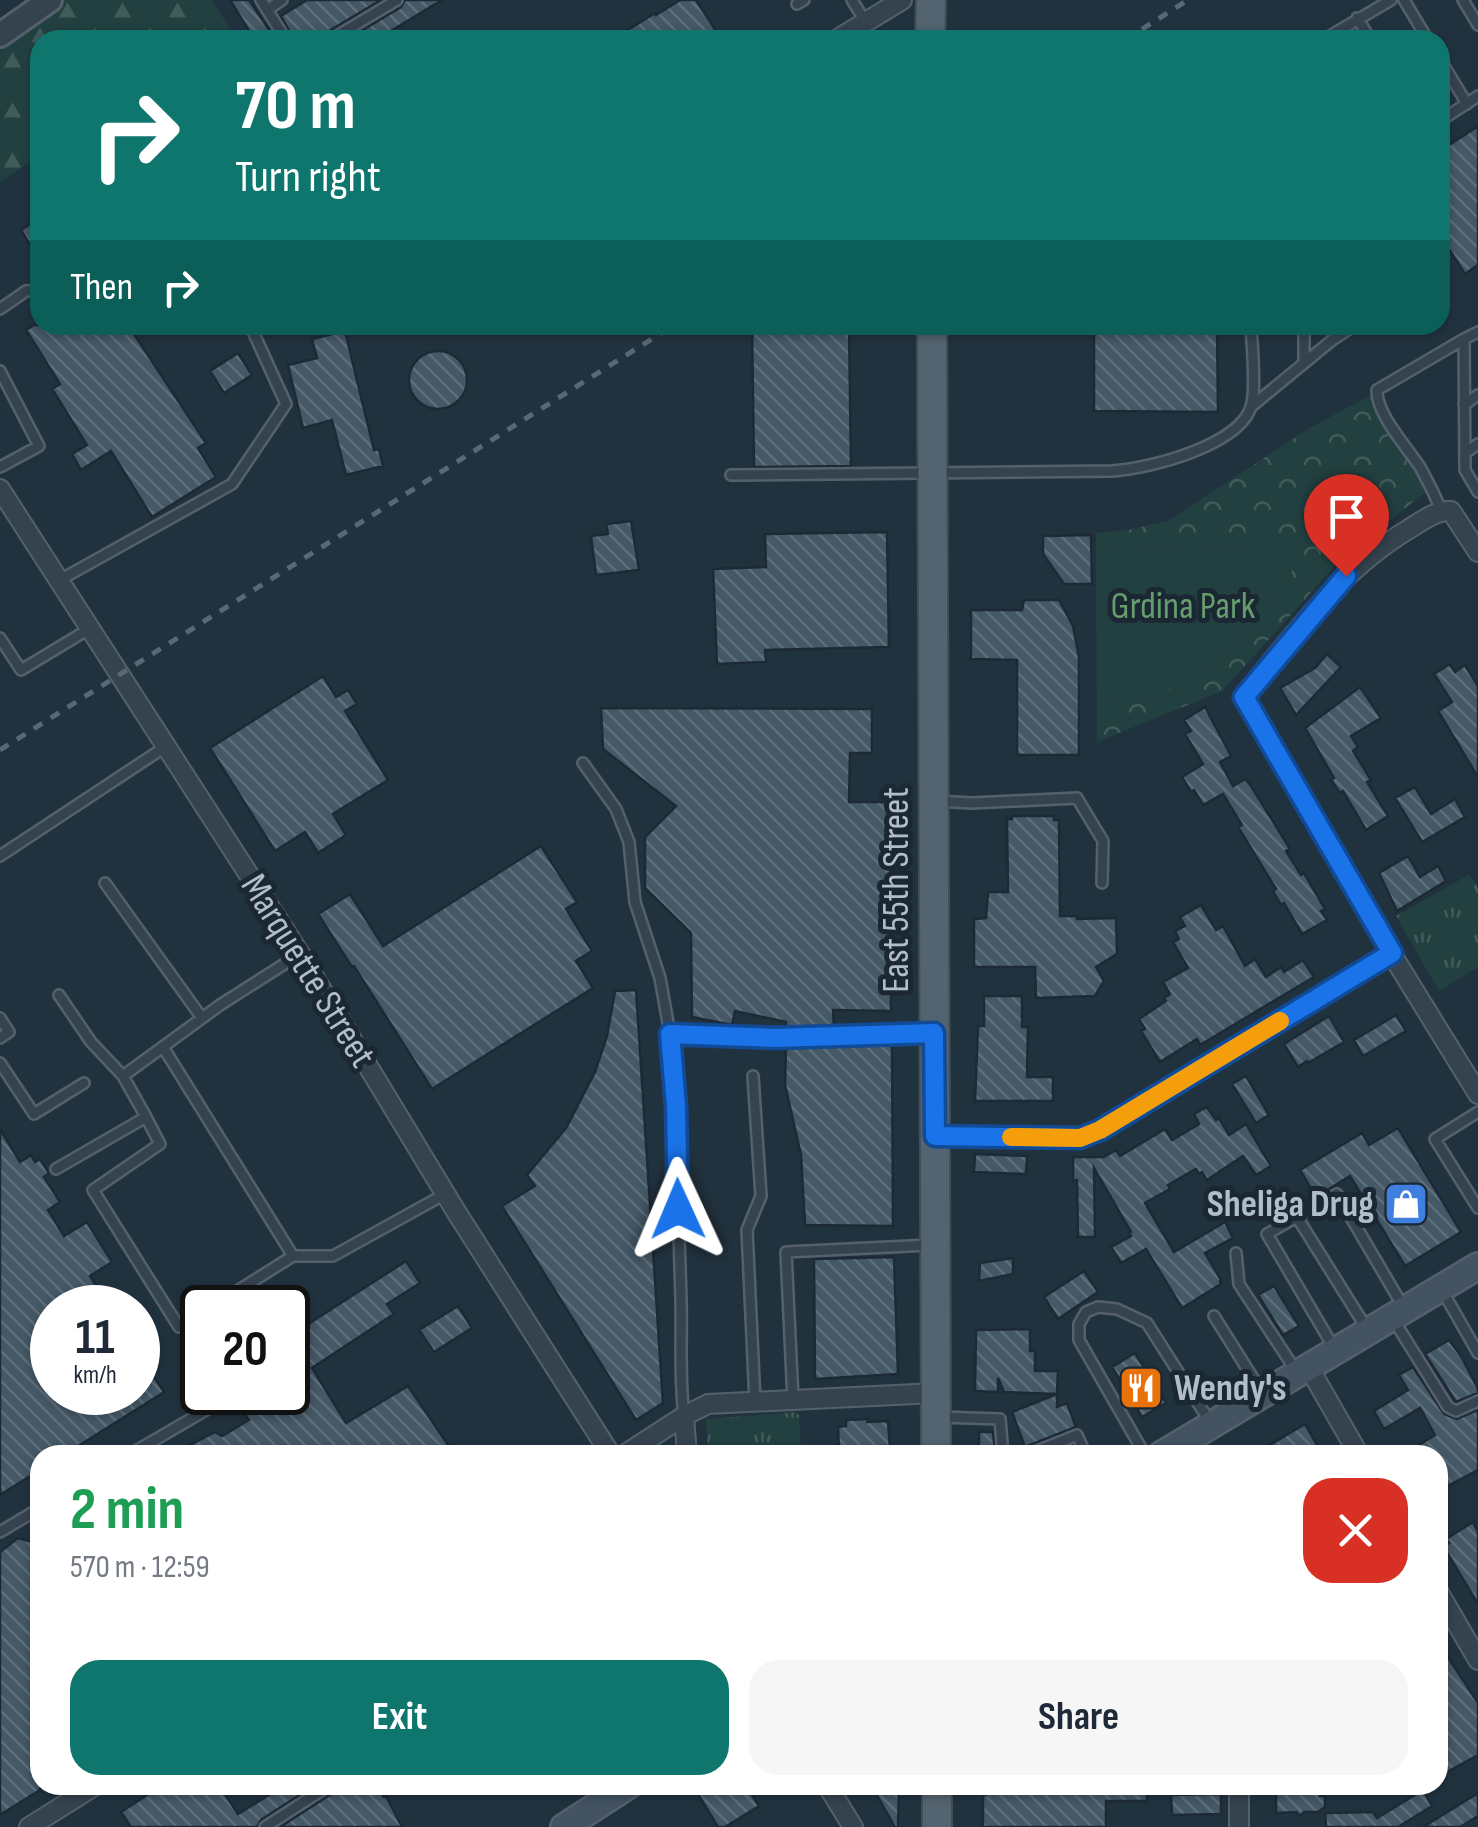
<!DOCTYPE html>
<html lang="en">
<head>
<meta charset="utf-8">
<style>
	body { margin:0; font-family:"Sofia Sans Condensed",sans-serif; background:#f6f6f7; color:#1f2937; height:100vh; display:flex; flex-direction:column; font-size:38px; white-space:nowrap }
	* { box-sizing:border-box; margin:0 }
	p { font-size:32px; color:#747a83 }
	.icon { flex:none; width:55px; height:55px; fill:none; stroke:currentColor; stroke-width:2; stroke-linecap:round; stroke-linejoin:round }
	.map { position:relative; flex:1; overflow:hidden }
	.panel { position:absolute; left:30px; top:1445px; width:1418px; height:350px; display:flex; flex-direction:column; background:#fff; border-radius:30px; box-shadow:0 2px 8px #0004 }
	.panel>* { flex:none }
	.banner { position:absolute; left:30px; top:30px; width:1420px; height:305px; border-radius:30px; box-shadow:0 2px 8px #0004; background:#0f766e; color:#fff; overflow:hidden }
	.speed { position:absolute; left:30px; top:1285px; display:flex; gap:20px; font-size:50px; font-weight:700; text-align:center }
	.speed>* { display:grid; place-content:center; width:130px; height:130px; border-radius:50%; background:#fff; box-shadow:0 2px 8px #0004; line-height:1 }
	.speed small { font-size:25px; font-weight:400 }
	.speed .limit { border:5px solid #111; border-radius:15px; background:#fff; color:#111 }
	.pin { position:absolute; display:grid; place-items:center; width:85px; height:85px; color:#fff; margin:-102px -42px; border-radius:50% 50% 50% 0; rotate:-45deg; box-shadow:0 0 10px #0007 }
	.pin .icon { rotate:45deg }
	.me { position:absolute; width:110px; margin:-55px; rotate:359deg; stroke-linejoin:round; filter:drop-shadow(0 0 8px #0008) }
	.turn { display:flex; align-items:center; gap:35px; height:210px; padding:0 40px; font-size:45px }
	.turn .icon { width:130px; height:130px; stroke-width:2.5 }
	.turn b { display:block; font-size:70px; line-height:85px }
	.then { display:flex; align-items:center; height:95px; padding:0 40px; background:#0003; gap:20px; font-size:38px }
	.round { display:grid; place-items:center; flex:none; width:105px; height:105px; border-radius:30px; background:#f6f6f7 }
	.summary { display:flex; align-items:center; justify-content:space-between; height:170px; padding:0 40px }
	h1 { font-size:60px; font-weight:700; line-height:75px; color:#1e9e55 }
	.primary-button { display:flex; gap:20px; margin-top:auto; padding:20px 40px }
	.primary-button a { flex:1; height:115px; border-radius:30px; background:#0f766e; color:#fff; font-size:40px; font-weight:700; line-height:115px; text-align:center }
	.primary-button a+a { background:#f6f6f7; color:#1f2937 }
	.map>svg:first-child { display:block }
	.grass { fill:url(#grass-tufts) }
	.forest { fill:url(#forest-firs) }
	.park { fill:url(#park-crowns) }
	.pitch { fill:#234040 }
	.building { fill:url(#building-back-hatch); stroke:#1d2a36; stroke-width:2.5 }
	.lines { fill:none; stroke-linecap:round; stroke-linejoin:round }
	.service-casing { stroke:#54616d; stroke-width:14 }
	.minor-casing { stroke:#54616d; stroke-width:22 }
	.tertiary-casing { stroke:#54616d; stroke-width:28 }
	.secondary-casing { stroke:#54616d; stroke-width:30 }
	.primary-casing { stroke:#424f5b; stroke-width:32 }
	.service { stroke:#35434f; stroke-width:9 }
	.minor { stroke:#35434f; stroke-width:18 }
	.tertiary { stroke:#35434f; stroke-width:22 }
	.secondary { stroke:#435362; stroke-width:25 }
	.primary { stroke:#53636f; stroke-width:28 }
	.rail { stroke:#576876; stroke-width:5; stroke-dasharray:10 10; stroke-linecap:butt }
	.route-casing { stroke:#114b97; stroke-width:25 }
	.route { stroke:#1a73e8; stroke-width:18 }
	.slow { stroke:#f59e0b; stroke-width:18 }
	.labels { text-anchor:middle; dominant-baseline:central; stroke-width:10; stroke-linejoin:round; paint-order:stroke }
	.park-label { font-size:38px; fill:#669d6c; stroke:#1b2834 }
	.street-label { font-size:38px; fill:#b1beca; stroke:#1b2834 }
	.poi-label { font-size:38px; font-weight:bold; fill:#b1beca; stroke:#1b2834; text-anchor:end }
</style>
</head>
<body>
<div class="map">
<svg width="1478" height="1827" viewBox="0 0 1478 1827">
	<defs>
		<pattern id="grass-tufts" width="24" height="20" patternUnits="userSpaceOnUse" patternTransform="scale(2.5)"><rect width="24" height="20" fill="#234040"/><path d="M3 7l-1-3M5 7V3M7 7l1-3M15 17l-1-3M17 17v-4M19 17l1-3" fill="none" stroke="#415a5a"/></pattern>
		<pattern id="forest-firs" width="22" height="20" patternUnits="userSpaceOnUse" patternTransform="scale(2.5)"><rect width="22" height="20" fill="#234040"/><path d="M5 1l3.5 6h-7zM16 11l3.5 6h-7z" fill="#415a5a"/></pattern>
		<pattern id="park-crowns" width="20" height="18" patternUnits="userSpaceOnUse" patternTransform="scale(2.5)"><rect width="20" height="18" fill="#234040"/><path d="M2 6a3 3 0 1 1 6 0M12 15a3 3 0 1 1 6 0" fill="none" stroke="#415a5a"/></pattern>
		<pattern id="building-back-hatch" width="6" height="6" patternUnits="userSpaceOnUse" patternTransform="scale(2.5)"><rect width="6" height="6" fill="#455866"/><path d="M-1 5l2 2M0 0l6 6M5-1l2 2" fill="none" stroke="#5d6e7b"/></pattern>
	</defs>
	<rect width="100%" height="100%" fill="#21323f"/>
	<path class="grass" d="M1469 875 1478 887V967L1439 991 1396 916Z
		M796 1412 799 1415 801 1455H708L706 1419Z"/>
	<path class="forest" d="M50 0H211L230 28 212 40H40V155L0 182V35Z"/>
	<path class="park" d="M1377 392 1436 484 1343 557 1222 691 1097 742 1096 533 1128 530 1168 521 1308 429Z"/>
	<path class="pitch" d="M1228 544 1303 548 1285 585 1220 663 1155 697 1102 706 1100 546Z"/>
	<path class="building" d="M230 0H249L276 40H242L251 34Z
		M307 0H381L326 33 322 40H294L281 16Z
		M405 0H442L376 40H346L401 7Z
		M680 0H696L722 40H612L655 13 656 15Z
		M1478 126V265L1465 274 1440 235V151Z
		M40 218V261L21 230Z
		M34 325H128L206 443 198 448 216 477 152 517 111 451 81 470 72 454 87 445 52 389 60 384 26 330Z
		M752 325H849L851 466 754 467Z
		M1094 325H1217L1218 412 1094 411Z
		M345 331 374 450 379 449 383 466 346 475 332 420 303 428 288 365 317 358 312 339Z
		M409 380a29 29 0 1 1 58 0a29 29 0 1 1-58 0Z
		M238 353 252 375 224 393 210 371Z
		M631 521 639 570 596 575 591 536 608 534 606 524Z
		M887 532 889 647 765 650 766 662 717 664 713 569 766 567 765 534Z
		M1091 535 1092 584H1064L1043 554V536Z
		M1024 600H1059L1073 626 1079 657V755H1017V660L971 659V610H1022Z
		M1327 654 1341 667 1296 715 1280 688 1315 668Z
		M1450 664 1455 672 1465 665 1478 686V777L1438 711 1452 702 1434 674Z
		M323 676 336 697 348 690 357 704 345 711 388 780 333 814 346 835 318 853 305 832 275 851 210 748Z
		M1360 687 1381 718 1351 736 1358 747 1353 751 1371 780 1367 782 1388 816 1366 830 1343 791 1340 793 1331 780 1334 778 1305 728Z
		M1205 707 1231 756 1220 762 1233 786 1245 779 1251 786 1290 849 1286 851 1301 875 1304 873 1325 909 1321 911 1327 920 1302 934 1284 903 1281 905 1273 891 1276 889 1238 827 1242 825 1223 794 1203 805 1194 790 1191 792 1182 777 1203 764 1185 734 1191 731 1184 720Z
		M601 708 872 709V753H850L849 802H891V1011L833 1010 834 1028 786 1030V1022L735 1011 732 1025 692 1017 691 933 645 888V837L676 806 603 749Z
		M1415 787 1431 814 1455 799 1465 817 1422 842 1395 798Z
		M1012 816H1054V820H1059L1060 916H1077V919L1116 918 1117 954 1096 967 1104 981 1095 996 1036 998 1035 967H974V919L986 918 988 892H1008L1007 819H1012Z
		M541 846 577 902 566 909 592 951 576 961 593 988 432 1089 354 966 352 967 318 914 350 894 383 946Z
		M1408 856 1420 877 1438 866 1446 881 1397 911 1379 873Z
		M1201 905 1216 930 1223 926 1245 966 1255 959 1266 977 1281 967 1284 972 1303 960 1314 977 1200 1045 1197 1039 1160 1062 1141 1031 1145 1029 1139 1019 1166 1001 1164 998 1170 994 1163 982 1188 968 1173 942 1179 939 1175 931 1185 926 1180 917Z
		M636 990 663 1403 636 1420 502 1206 535 1186 527 1175 566 1128 595 1072 607 1036 615 991Z
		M984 996H1022V1027H1028L1027 1077H1053V1101H975L978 1026H984Z
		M1396 1015 1406 1031 1363 1056 1354 1040Z
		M1329 1016 1344 1042 1308 1063 1307 1061 1298 1067 1284 1044Z
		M892 1043 893 1226 805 1225 801 1155 785 1085 786 1046Z
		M1246 1076 1269 1115 1256 1123 1232 1084Z
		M1207 1107 1216 1120 1219 1118 1229 1135 1246 1124 1271 1166 1256 1175 1243 1156 1207 1180 1202 1172 1199 1174 1196 1169 1168 1185 1170 1189 1145 1203 1174 1252 1225 1222 1233 1238 1205 1253 1221 1280 1220 1281 1221 1284 1182 1308 1146 1249 1121 1263 1111 1247 1131 1236 1129 1233 1131 1232 1094 1168 1095 1237H1078L1077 1180H1073V1157H1104L1116 1150 1120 1156 1165 1129 1172 1140 1199 1124 1194 1114Z
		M1398 1128 1461 1232 1405 1266 1350 1176 1316 1197 1300 1170 1362 1133 1369 1145Z
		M0 1129 20 1162 31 1155 35 1162 40 1159 49 1173 44 1177 60 1202 48 1210 64 1236 87 1222 112 1262 90 1276 110 1308H52V1392H138V1352L164 1392 64 1455H40V1470L0 1495Z
		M975 1154 1027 1156 1026 1174 974 1172Z
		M894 1257 898 1374 815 1379 814 1259Z
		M1013 1258V1274L979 1281 980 1263Z
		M406 1261 420 1283 387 1304 394 1314 312 1368 346 1423 408 1386 455 1455H171L215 1432 222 1436 249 1420 243 1412 265 1392H288V1337Z
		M1084 1271 1098 1292 1058 1319 1044 1297Z
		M1274 1286 1299 1326 1283 1335 1258 1295Z
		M458 1306 472 1328 434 1352 419 1330Z
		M1030 1329V1351H1035V1371H1058L1057 1394 1004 1392 998 1378V1392L975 1391 976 1330Z
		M1449 1340 1461 1356 1478 1389V1393L1456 1402 1425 1354Z
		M1135 1353 1166 1403 1142 1417 1112 1367Z
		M1413 1367 1444 1414 1457 1419 1478 1410V1470L1438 1491V1455H1402L1435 1435 1420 1408 1384 1429 1374 1411 1408 1390 1399 1375Z
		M1057 1394V1407L1067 1403 1076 1427 1025 1447 1012 1412Z
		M867 1419V1422L888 1421 890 1449 839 1451 838 1427 846 1426V1420Z
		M1305 1424 1323 1455H1253Z
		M979 1432H993L995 1452H979Z
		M1473 1522 1478 1532V1604L1443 1546 1449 1543 1446 1539Z
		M18 1538 32 1542 40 1553V1790L0 1815V1552Z
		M1438 1642 1478 1703V1755L1438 1777Z
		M141 1785H219L238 1814 285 1785H315L261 1820 257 1827H131L121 1812 147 1795Z
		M338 1785H375L384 1797 386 1796 402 1827H280L334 1792Z
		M706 1785H746L759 1806 725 1827H718L696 1791Z
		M871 1785H899L898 1827H895Z
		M986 1785H1147V1801H1106V1827H983V1795H986Z
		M1423 1790 1432 1806 1398 1827H1326L1325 1813 1373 1812 1377 1818Z
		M1276 1793H1320V1796H1325V1807L1318 1812H1304L1300 1816 1296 1812 1276 1813Z
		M1478 1793V1816L1460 1827H1423Z
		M1221 1794V1814L1172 1815 1171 1795Z"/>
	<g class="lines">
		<defs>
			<path id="service" d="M261 0 286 40
				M852 0 865 21
				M1404 0 1428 40
				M1463 0 1478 25
				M797 4 804 0
				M267 10 282 0
				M1357 18 1371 40
				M330 40 397 0
				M1323 40 1391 0
				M1440 59 1467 104
				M1440 121 1478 96
				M0 309 26 291 40 290
				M1304 325V363
				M1478 332 1464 339 1465 470 1478 492
				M0 371 39 446 0 467
				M1464 405 1478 395
				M1252 406 1331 341 1355 325
				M1465 453 1478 444
				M731 475 1112 471C1148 469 1244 445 1252 403 1256 383 1252 346 1251 325
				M1441 511C1436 496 1428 482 1420 467 1407 447 1376 414 1377 390L1464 339
				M58 581 232 484 286 404 250 325
				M0 638 21 670 89 629
				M583 763 616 809 629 842 635 902 660 978 670 1034
				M936 801 972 803 1077 798 1103 841 1102 883
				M0 856 165 747
				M105 883 202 1018
				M59 995 91 1042 123 1076
				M0 1018 9 1032 0 1038
				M163 1047 293 1256
				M0 1063 34 1114 84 1083
				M753 1076 761 1196 747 1230 755 1402
				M1478 1112 1435 1139 1478 1208
				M146 1117 160 1144 93 1190 179 1327 202 1312
				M56 1169 146 1117 123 1076 220 1005 300 954
				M1297 1217 1367 1329
				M1236 1253 1239 1284 1296 1371
				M1442 1290 1478 1353
				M210 1308 293 1256H333L445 1194
				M1214 1316 1263 1394
				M1393 1319 1448 1407 1456 1411 1478 1401
				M1334 1348 1267 1234 1337 1194 1404 1308
				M793 1400 786 1252 930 1245
				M684 1416C679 1377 682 1338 681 1299 678 1211 677 1122 670 1034L774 1038 930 1034
				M939 1417 1000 1419 1003 1455
				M129 1455 237 1392
				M1027 1455 1077 1435 1086 1455
				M1145 1455 1079 1340V1324L1086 1312 1098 1307 1117 1309 1147 1323 1210 1422
				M0 1532 40 1508
				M265 1827 330 1785"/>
			<path id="minor" d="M836 40 902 0
				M0 489 300 954 457 1213 611 1455
				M1478 552 1451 511C1436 510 1422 521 1409 529 1339 571 1294 635 1243 697L1391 953 1478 1094
				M935 1136 1080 1138 1099 1130 1391 953
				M1308 1366 1359 1455
				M684 1416 687 1455
				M624 1455 684 1416 708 1404 936 1393
				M1438 1591 1478 1660
				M827 1785 853 1827
				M1239 1785V1827
				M29 1827 96 1785"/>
			<path id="tertiary" d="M0 35 50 0"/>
			<path id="secondary" d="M1161 1455 1478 1266
				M564 1827 629 1785"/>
			<path id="primary" d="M930 40 931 0
				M932 325 936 1455
				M937 1785V1827"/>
		</defs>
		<use href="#service" class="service-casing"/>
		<use href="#minor" class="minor-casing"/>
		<use href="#tertiary" class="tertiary-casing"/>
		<use href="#secondary" class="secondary-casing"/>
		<use href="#primary" class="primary-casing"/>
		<use href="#service" class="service"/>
		<use href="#minor" class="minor"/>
		<use href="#tertiary" class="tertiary"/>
		<use href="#secondary" class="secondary"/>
		<use href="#primary" class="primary"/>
		<path class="rail" d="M1125 40 1188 0
			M0 750 674 325"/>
	</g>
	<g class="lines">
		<defs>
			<path id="route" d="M678 1209 676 1106 670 1034 774 1038 934 1033 935 1136 1080 1138 1100 1130 1392 953 1244 697 1346 576"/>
		</defs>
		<use href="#route" class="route-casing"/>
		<use href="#route" class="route"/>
		<path class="slow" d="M1011 1137 1080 1138 1100 1130 1280 1021"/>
	</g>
	<defs>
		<symbol id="shop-square" viewBox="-11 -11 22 22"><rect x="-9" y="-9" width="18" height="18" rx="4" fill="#3f7fe0" stroke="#1b2834"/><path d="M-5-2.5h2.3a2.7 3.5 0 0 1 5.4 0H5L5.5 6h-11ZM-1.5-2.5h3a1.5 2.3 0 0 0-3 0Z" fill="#fff"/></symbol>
		<symbol id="restaurant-square" viewBox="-11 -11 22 22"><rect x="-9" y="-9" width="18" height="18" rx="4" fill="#e8710a" stroke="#1b2834"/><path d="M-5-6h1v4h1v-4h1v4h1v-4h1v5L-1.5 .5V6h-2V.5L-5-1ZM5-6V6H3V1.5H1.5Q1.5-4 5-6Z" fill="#fff"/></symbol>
	</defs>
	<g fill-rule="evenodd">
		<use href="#shop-square" x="1381" y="1179" width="50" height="50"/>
		<use href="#restaurant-square" x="1116" y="1363" width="50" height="50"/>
	</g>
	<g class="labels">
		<g class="park-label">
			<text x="1183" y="606">Grdina Park</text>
		</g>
		<g class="street-label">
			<text transform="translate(896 890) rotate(-90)">East 55th Street</text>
			<text transform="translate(308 971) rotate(58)">Marquette Street</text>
		</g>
		<g class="poi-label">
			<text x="1374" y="1204">Sheliga Drug</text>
			<text x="1174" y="1388" text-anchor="start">Wendy's</text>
		</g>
	</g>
</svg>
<div class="speed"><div>11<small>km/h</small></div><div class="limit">20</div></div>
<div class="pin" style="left:1346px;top:576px;background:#d93025"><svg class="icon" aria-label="arrive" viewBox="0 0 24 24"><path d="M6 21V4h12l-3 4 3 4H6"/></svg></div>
<svg class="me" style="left:678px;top:1209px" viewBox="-20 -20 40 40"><path d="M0-17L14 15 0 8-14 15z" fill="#1a73e8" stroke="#fff" stroke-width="4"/></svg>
<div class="banner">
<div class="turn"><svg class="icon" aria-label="right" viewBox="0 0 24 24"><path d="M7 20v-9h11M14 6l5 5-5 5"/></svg><div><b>70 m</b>Turn right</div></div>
<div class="then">Then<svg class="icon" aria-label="right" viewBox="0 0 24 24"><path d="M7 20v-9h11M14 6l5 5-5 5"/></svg></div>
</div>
<section class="panel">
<div class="summary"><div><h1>2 min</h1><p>570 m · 12:59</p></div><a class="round" style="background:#d93025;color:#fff"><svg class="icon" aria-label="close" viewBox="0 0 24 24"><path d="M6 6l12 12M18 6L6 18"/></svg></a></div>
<div class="primary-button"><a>Exit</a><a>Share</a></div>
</section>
</div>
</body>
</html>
